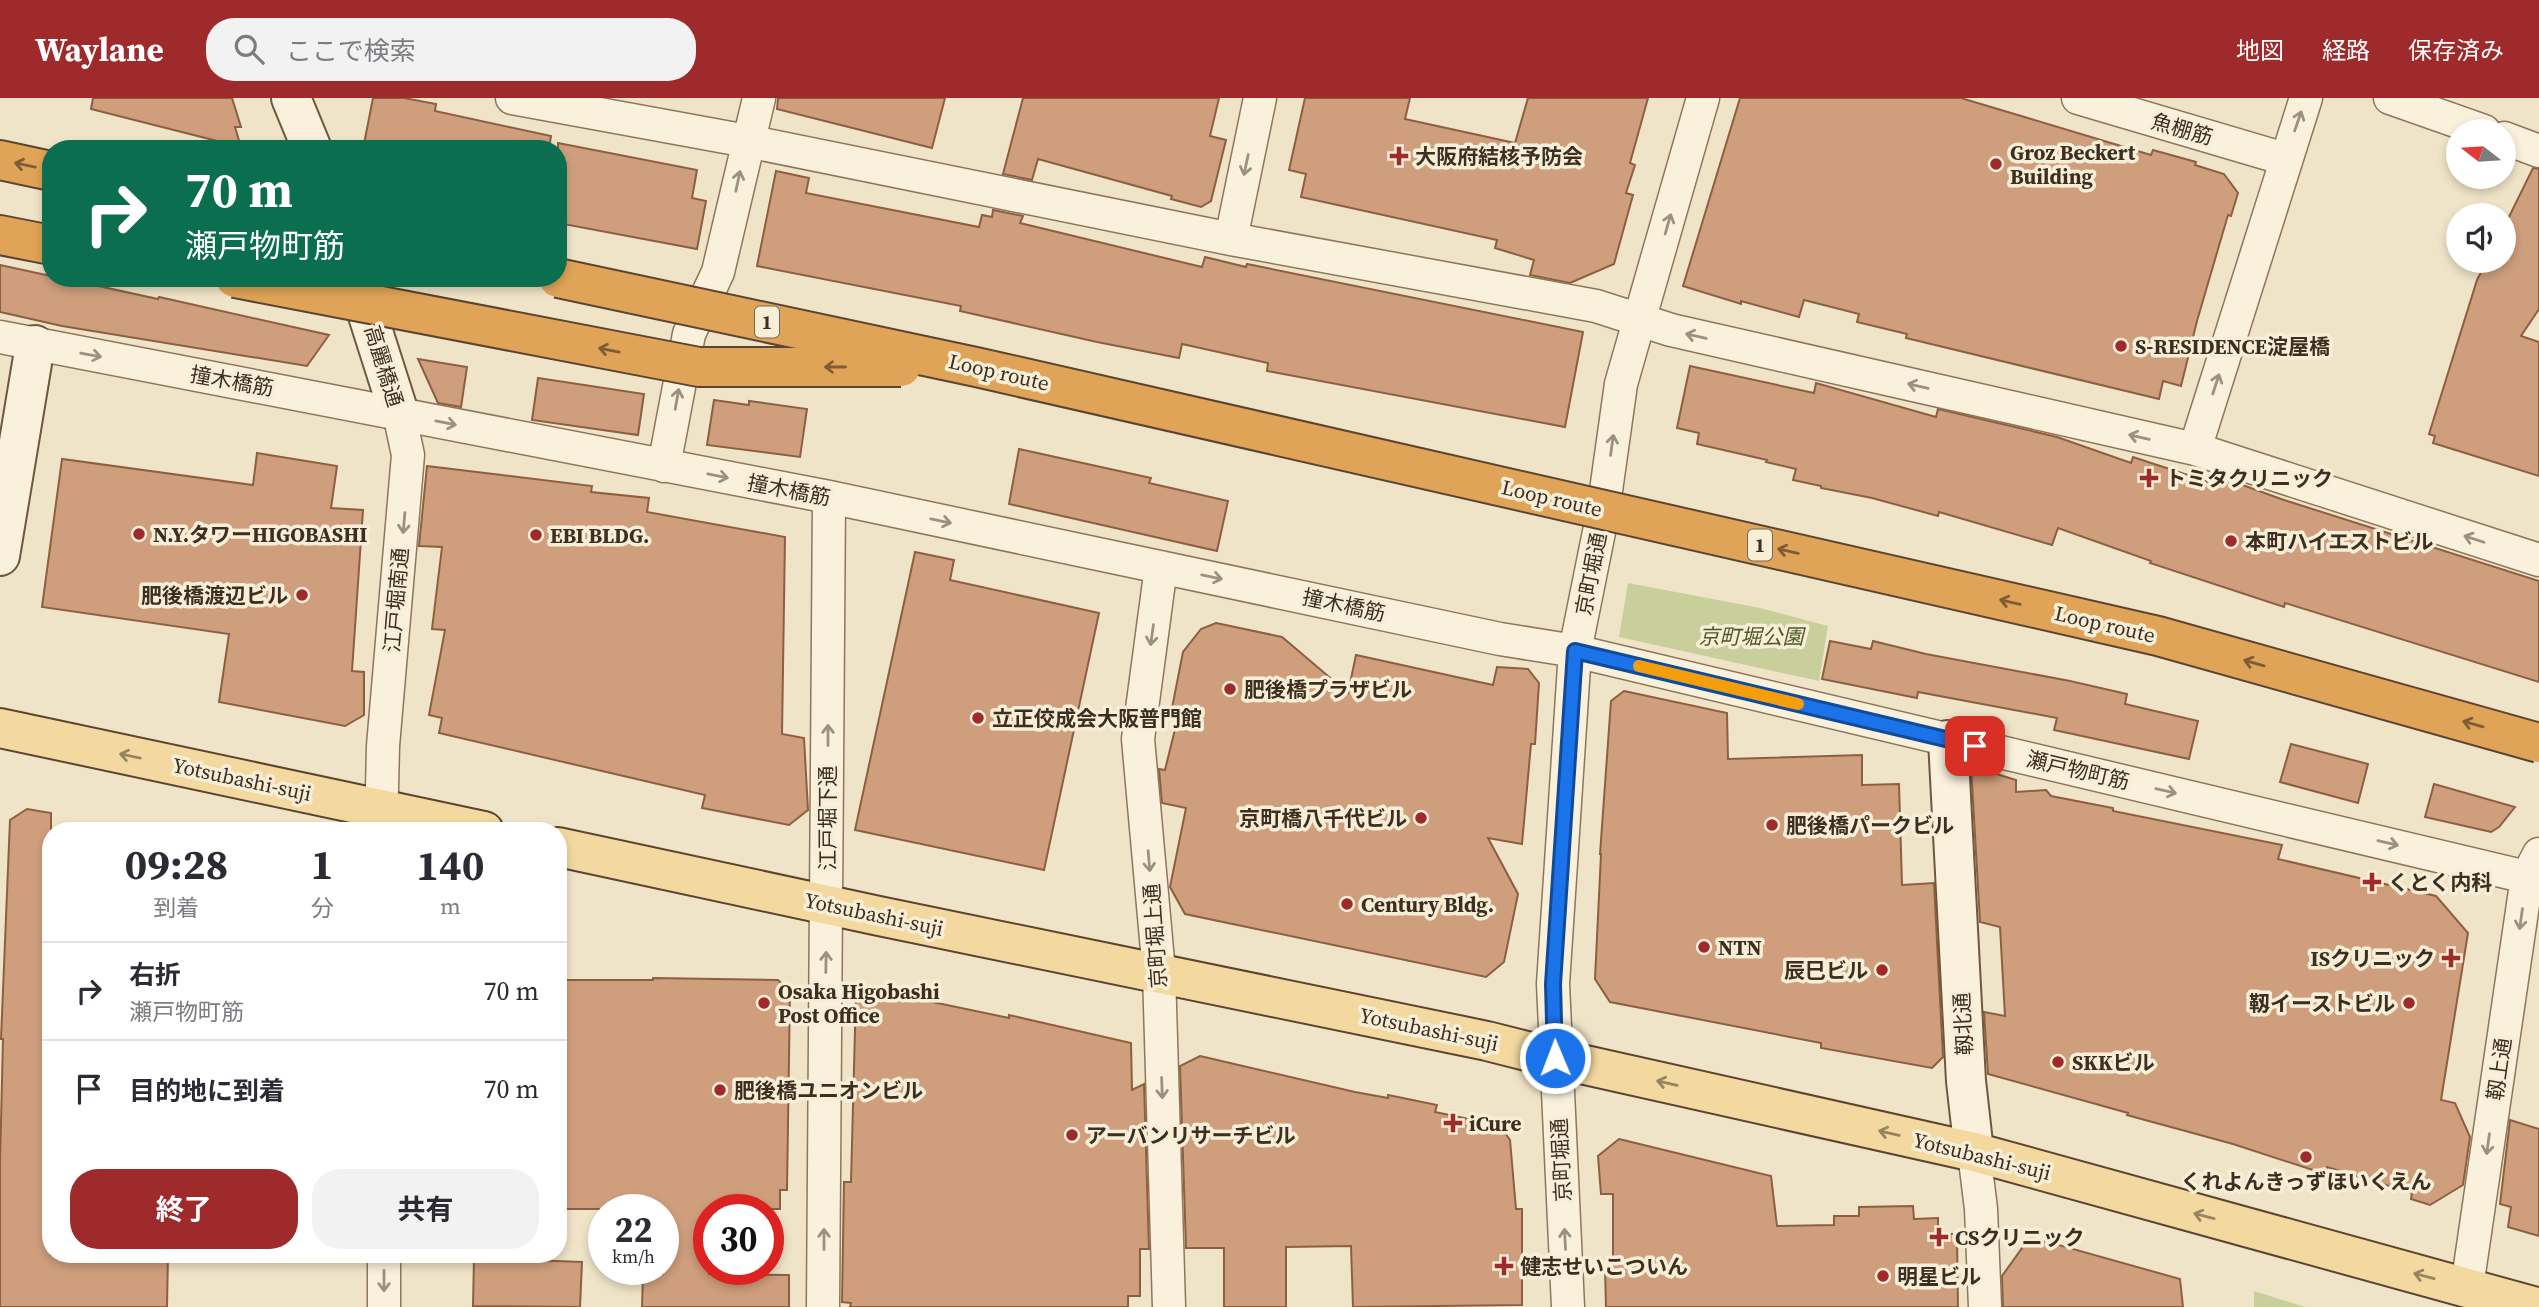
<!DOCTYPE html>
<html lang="ja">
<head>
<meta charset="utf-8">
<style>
	body { margin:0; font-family:"Source Serif 4","Noto Sans JP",serif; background:#f2f2f3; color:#2b2b33; height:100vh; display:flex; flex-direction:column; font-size:26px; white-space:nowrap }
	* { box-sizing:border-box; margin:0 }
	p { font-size:23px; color:#7c7c81 }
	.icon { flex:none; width:38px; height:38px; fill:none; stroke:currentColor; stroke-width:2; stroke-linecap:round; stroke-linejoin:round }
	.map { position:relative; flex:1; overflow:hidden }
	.panel { position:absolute; left:42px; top:724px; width:525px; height:441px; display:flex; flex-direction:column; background:#fff; border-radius:28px; box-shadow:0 4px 10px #0003 }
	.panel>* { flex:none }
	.banner { position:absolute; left:42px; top:42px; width:525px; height:147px; border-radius:28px; box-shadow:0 4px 10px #0003; background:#0b6e4f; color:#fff; overflow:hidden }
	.needle { width:46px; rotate:287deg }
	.buttons { position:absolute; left:2446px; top:21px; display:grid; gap:14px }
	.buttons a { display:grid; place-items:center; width:70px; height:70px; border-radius:50%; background:#fff; box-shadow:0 4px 10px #0003; font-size:35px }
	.speed { position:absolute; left:588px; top:1096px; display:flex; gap:14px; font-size:35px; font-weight:700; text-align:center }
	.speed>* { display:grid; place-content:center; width:91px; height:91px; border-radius:50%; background:#fff; box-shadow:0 4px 10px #0003; line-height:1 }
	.speed small { font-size:18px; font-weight:400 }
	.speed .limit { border:10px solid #d22; background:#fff; color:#111 }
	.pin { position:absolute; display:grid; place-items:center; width:60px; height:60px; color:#fff; margin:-30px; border-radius:14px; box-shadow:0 4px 10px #0006 }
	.me { position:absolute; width:77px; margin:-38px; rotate:359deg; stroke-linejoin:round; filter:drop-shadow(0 0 5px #0008) }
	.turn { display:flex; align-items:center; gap:24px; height:147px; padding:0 28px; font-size:32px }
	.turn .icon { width:91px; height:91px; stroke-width:2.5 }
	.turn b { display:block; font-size:49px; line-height:60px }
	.eta { display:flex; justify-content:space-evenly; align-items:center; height:119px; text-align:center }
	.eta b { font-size:42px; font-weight:700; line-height:49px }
	.button { display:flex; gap:14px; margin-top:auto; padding:14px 28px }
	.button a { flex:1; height:80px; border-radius:28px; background:#9e2a2b; color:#fff; font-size:28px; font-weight:700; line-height:80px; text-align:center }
	.button a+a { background:#f2f2f3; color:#2b2b33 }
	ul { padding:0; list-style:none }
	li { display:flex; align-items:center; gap:21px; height:98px; padding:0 28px; border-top:2px solid #e1e1e2 }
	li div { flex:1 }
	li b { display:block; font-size:26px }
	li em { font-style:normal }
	header { display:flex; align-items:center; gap:42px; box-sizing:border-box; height:98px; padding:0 35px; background:#9e2a2b; color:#fff }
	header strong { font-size:33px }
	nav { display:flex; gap:38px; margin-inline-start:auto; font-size:24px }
	.search { width:490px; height:63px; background:#f2f2f3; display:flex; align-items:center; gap:18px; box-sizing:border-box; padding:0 24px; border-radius:28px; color:#7c7c81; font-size:26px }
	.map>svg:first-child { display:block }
	.green { fill:#c9cf9b }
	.building { fill:#cf9f7d; stroke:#8d5f41; stroke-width:2 }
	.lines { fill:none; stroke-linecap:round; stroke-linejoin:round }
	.street-casing { stroke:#8d765c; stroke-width:35 }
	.secondary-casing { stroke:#6f573f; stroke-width:42 }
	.primary-casing { stroke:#5b4430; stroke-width:42 }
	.highway-casing { stroke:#5b4430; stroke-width:42 }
	.street { stroke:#faf1dc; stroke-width:32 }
	.secondary { stroke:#faf1dc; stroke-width:38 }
	.primary { stroke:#f3d9a0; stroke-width:38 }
	.highway { stroke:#e0a458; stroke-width:38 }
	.highway-bridge-casing { stroke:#5b4430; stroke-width:42; stroke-linecap:butt }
	.highway-bridge { stroke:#e0a458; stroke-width:38 }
	.oneway { stroke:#9c907e }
	.oneway2 { stroke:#7e5d36 }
	.oneway3 { stroke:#988460 }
	.route-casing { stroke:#114b97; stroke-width:18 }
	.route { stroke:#1a73e8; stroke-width:12 }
	.slow { stroke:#f59e0b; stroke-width:12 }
	.poi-dot { fill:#9e2a2b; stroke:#f7eed8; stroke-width:2.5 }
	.labels { text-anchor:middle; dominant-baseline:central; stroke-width:7; stroke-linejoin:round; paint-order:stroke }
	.shield { fill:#f7eed8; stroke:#756857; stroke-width:2 }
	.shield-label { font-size:19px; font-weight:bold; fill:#3d2e20 }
	.street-label { font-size:21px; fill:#3d2e20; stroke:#f7eed8 }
	.poi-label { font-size:21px; font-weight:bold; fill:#3d2e20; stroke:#f7eed8; text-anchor:start }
	.park-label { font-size:21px; font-style:italic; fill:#4d5a26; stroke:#f7eed8 }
</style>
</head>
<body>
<header>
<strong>Waylane</strong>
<div class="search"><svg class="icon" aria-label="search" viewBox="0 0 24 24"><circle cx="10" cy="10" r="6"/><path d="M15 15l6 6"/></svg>ここで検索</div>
<nav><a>地図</a><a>経路</a><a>保存済み</a></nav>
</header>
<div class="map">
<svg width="2539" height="1209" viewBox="0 0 2539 1209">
	<rect width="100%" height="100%" fill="#f0e4c8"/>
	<path class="green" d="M1628 485 1760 510 1828 528 1819 583 1619 539Z
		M2254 1193 2305 1209H2254Z"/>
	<path class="building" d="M93 0H232L241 29H235L241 49 91 11Z
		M373 0H404L436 6 435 13 551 38 549 51H363Z
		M778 0H945L932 50 777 11Z
		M1023 0H1219L1210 38 1226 42 1211 103 1201 109 1171 101 1172 98 1038 61 1032 82 1003 76Z
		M1305 0H1410L1405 21 1515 45 1528 0H1648L1630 65 1635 67 1626 95 1633 97 1614 166 1570 185 1530 177 1534 162 1495 150 1497 142 1301 99 1306 76 1289 72Z
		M1740 0H1961L2151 57 2153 52 2196 64 2195 67 2224 76 2238 95 2231 118 2228 117 2197 223 2181 288 2163 283 2159 301 1906 240 1907 236 1857 224 1859 216 1804 202 1799 219 1741 203V206L1683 188Z
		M558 45 697 72 692 100 706 103 697 151 558 125Z
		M2533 70 2539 71V211L2521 238 2539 244V378L2433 345 2435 338 2429 336 2477 182 2487 163H2504V129Z
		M776 73 809 80 806 95 979 129 982 117 992 119 993 112 1023 118 1020 125 1202 169 1205 159 1246 169 1247 166 1583 234 1565 329 1267 273 1268 265 1182 246 1179 260 1097 244 960 213 961 208 757 168Z
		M0 167 51 178V180H62L158 201 159 199 329 237 307 268 62 228 0 214Z
		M418 261 467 269 461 309 438 305Z
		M1690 268 1814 295 1816 285 1936 319 1938 311 2057 339 2131 365 2133 359 2215 386 2218 378 2281 401 2539 483V584L2285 505 2284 509 2150 465 2151 463 2058 430 2052 447 1939 414 1938 418 1872 400 1821 390V388L1793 382 1796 371 1766 364 1767 362 1697 346 1699 335 1677 330Z
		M538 280 644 296 638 337 532 322Z
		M714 302 749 307V303L807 311 800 359 707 347Z
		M1019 351 1151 380 1149 385 1228 403 1217 453 1009 406Z
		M257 355 337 368 331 410 363 412 352 573 364 574V617L345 628 219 604 229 536 42 509 62 361 253 387Z
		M427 368 592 388 591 394 649 400 647 414 785 439 782 636 804 640 808 712 789 727 702 710 705 697 439 635 442 620 429 617 445 532 432 531 442 449 419 448Z
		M915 454 954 462 950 482 1099 515 1044 772 855 732Z
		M1216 525 1282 539 1348 595 1356 557 1493 587 1497 569 1528 571 1539 585 1535 646H1531L1522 746 1488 740 1518 796 1504 864 1486 879 1185 816 1170 789 1186 710 1162 705 1159 671 1165 672 1178 619 1172 610 1183 554 1201 531Z
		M1830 543 1871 551 1873 543 1926 556 2070 583 2127 596 2125 606 2198 623 2189 661 2054 632 2057 620 1918 594 1917 600 1822 581Z
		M1624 593 1727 615 1728 661 1862 657V687L1899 686 1902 787 1934 785 1943 959 1932 970 1821 950V945L1610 904 1595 881 1601 756H1600L1611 603Z
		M2291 646 2368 666 2358 705 2280 684Z
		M1971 668 2016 682V694L2046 692 2051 698 2113 710V713L2282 747 2278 761 2436 798 2468 835 2441 1002 2455 1005 2470 1039 2463 1087 2430 1107 2411 1101 2412 1095 2327 1069 2325 1076 2233 1046 2127 1017 2128 1015 1988 976 1984 914 2005 918 2000 829 1980 824Z
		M2434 686 2515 709 2499 729 2491 734 2425 719Z
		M27 711 51 715V1157H168L167 1209H0V1065L3 941H1L10 722Z
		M653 880 778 882 790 893 787 1092H780V1111H709V1176L789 1177V1209H642L643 1175 663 1176V1111H558V882H653Z
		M875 892 1009 920V917L1131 945 1132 992 1144 986 1149 1151H1140V1198H1128V1209H850L851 1205 842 1204 844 1084H851L856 894Z
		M1200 958 1355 994 1388 1000V997L1437 1007 1435 1014 1488 1025 1503 1032 1510 1042 1516 1111H1522V1207L1353 1209 1351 1148 1286 1149V1209H1224V1150H1186L1180 968Z
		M2510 1022 2539 1031V1138L2508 1129 2511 1109 2500 1106Z
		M1619 1041 1771 1078 1777 1128 1834 1127V1118H1859V1109L1913 1108 1914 1121 1938 1120V1136H1957L1958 1209H1606L1605 1171H1613V1096H1601L1598 1058Z
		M2030 1139 2180 1181 2183 1209H2003L2002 1178Z
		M474 1160 582 1164 580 1209 473 1208Z"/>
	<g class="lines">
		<defs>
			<path id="street" d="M512 0 747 43 1231 141 1596 208 1671 232 2195 351 2539 462
				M2078 0 2285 61
				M2390 0 2484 33
				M2504 40 2539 53
				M1231 141 1260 0
				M0 239 829 399 1500 541 1575 553 2539 782
				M2195 351 2306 0
				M664 368 689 236 718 174 759 0
				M1161 469 1138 641 1159 874 1169 1209
				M381 733 383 648 408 357 399 315
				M1974 1054 1981 1111 1985 1209
				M384 1157V1209
				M2467 1189 2527 779 2539 756
				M823 1209 829 399
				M1568 1209 1553 886 1575 553 1603 414 1621 286 1703 0"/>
			<path id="secondary" d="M291 0 312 51
				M356 180 399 315
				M0 458 35 247
				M1948 642 1966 983 1974 1054"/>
			<path id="primary" d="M0 630 484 733
				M558 749 879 818 1487 943 1554 960 1974 1054 2536 1209"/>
			<path id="highway" d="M0 62 51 73
				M0 137 51 147"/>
		</defs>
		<use href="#street" class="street-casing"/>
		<use href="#secondary" class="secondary-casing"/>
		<use href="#primary" class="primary-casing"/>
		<use href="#highway" class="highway-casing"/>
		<use href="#street" class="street"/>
		<use href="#secondary" class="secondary"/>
		<use href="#primary" class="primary"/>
		<use href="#highway" class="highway"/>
		<defs>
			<path id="highway-bridge" d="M235 180 699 269H901
				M558 180 976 269 2158 538 2539 645"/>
		</defs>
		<use href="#highway-bridge" class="highway-bridge-casing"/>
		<use href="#highway-bridge" class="highway-bridge"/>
	</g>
	<defs><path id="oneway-shaft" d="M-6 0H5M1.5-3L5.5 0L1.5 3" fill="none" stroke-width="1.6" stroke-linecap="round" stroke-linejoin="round" transform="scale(1.75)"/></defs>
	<g class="oneway">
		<use href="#oneway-shaft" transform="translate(2298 23) rotate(-71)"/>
		<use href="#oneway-shaft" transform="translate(1246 67) rotate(102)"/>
		<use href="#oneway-shaft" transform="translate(738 83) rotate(-78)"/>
		<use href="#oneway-shaft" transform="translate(1668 126) rotate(-74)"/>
		<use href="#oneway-shaft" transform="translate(1696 238) rotate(-167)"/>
		<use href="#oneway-shaft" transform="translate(91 257) rotate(10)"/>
		<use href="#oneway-shaft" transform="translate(2216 286) rotate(-72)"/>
		<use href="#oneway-shaft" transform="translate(1918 288) rotate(-167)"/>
		<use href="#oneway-shaft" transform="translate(677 301) rotate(-80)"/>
		<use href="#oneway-shaft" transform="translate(446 325) rotate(11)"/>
		<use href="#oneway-shaft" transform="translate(2139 339) rotate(-167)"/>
		<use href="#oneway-shaft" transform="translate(1612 347) rotate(-82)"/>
		<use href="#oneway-shaft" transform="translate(718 378) rotate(11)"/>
		<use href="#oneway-shaft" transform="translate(941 423) rotate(12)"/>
		<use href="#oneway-shaft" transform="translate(404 425) rotate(95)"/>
		<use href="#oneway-shaft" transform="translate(2474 441) rotate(-162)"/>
		<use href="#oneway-shaft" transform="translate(1212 479) rotate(12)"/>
		<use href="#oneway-shaft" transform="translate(1152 537) rotate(98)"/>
		<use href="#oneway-shaft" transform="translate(828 637) rotate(-90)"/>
		<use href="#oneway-shaft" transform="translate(2166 693) rotate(13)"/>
		<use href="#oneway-shaft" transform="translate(2388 745) rotate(13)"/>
		<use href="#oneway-shaft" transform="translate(1149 763) rotate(85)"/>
		<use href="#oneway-shaft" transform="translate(2521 821) rotate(98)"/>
		<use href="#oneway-shaft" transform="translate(826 864) rotate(-89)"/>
		<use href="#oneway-shaft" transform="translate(1162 990) rotate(88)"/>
		<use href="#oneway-shaft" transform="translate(2488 1046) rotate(98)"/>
		<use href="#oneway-shaft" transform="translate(824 1141) rotate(-90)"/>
		<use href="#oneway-shaft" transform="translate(1565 1141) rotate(-93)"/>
		<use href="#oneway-shaft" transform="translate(384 1183) rotate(90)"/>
	</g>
	<g class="oneway2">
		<use href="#oneway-shaft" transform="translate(25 67) rotate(-168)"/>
		<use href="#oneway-shaft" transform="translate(609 252) rotate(-169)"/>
		<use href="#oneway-shaft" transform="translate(835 269) rotate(180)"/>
		<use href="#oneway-shaft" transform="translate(1788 453) rotate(-167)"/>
		<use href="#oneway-shaft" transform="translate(2010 504) rotate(-167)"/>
		<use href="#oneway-shaft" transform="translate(2254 565) rotate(-164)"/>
		<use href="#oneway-shaft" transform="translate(2473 626) rotate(-164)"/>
	</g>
	<g class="oneway3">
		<use href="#oneway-shaft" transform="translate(130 658) rotate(-168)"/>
		<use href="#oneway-shaft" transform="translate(1667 985) rotate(-167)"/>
		<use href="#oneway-shaft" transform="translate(1889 1035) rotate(-167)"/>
		<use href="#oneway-shaft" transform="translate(2204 1118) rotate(-165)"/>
		<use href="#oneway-shaft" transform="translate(2424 1178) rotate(-165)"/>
	</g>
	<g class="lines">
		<defs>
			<path id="route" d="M1555 960 1553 886 1575 553 1975 648"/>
		</defs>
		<use href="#route" class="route-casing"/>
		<use href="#route" class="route"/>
		<path class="slow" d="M1639 568 1798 606"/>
	</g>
	<g class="poi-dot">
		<path d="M1395.5 47.5h7v7h7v7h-7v7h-7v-7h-7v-7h7z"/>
		<circle cx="1996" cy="66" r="7"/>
		<circle cx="2121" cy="248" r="7"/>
		<path d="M2145.5 369.5h7v7h7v7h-7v7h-7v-7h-7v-7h7z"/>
		<circle cx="139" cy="436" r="7"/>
		<circle cx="536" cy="437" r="7"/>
		<circle cx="2231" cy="443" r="7"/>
		<circle cx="302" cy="497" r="7"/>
		<circle cx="1230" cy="591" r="7"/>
		<circle cx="978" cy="620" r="7"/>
		<circle cx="1421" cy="720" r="7"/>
		<circle cx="1772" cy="727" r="7"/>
		<path d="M2368.5 773.5h7v7h7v7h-7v7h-7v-7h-7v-7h7z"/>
		<circle cx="1347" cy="806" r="7"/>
		<circle cx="1704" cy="849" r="7"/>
		<path d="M2447.5 849.5h7v7h7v7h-7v7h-7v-7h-7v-7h7z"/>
		<circle cx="1882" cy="872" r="7"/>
		<circle cx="764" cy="905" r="7"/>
		<circle cx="2409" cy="905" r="7"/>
		<circle cx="2058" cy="964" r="7"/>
		<circle cx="720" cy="992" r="7"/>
		<path d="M1449.5 1014.5h7v7h7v7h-7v7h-7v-7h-7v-7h7z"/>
		<circle cx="1072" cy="1037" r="7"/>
		<circle cx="2306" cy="1059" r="7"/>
		<path d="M1935.5 1128.5h7v7h7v7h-7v7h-7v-7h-7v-7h7z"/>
		<path d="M1500.5 1157.5h7v7h7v7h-7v7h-7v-7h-7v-7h7z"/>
		<circle cx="1883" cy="1178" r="7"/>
	</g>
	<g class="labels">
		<g class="shield">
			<rect x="755" y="208.5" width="24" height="31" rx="5"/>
			<rect x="1748" y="431.5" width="24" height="31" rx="5"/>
		</g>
		<g class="shield-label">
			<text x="767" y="224">1</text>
			<text x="1760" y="447">1</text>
		</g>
		<g class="street-label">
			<text transform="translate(2182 31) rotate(16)">魚棚筋</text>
			<text transform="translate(384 268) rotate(73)">高麗橋通</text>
			<text transform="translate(999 274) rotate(13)">Loop route</text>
			<text transform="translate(232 283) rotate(10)">撞木橋筋</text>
			<text transform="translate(789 392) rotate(11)">撞木橋筋</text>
			<text transform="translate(1552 400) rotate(13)">Loop route</text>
			<text transform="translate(1591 476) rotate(-79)">京町堀通</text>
			<text transform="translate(396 502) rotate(-85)">江戸堀南通</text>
			<text transform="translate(1344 507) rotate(12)">撞木橋筋</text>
			<text transform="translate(2105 526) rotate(13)">Loop route</text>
			<text transform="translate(2078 672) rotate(13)">瀬戸物町筋</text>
			<text transform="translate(242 681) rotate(12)">Yotsubashi-suji</text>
			<text transform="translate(827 720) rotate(-90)">江戸堀下通</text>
			<text transform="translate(874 816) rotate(12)">Yotsubashi-suji</text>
			<text transform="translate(1155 838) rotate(-94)">京町堀上通</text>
			<text transform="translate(1963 926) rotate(-93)">靱北通</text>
			<text transform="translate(1429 931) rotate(12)">Yotsubashi-suji</text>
			<text transform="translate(2499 971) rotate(-82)">靱上通</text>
			<text transform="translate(1982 1058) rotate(14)">Yotsubashi-suji</text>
			<text transform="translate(1561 1062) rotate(-93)">京町堀通</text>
		</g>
		<g class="poi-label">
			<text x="2010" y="54">Groz Beckert<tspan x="2010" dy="24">Building</tspan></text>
			<text x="1415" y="58">大阪府結核予防会</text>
			<text x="2135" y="248">S-RESIDENCE淀屋橋</text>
			<text x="2165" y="380">トミタクリニック</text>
			<text x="153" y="436">N.Y.タワーHIGOBASHI</text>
			<text x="550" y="437">EBI BLDG.</text>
			<text x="2245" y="443">本町ハイエストビル</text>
			<text x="288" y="497" text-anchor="end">肥後橋渡辺ビル</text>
			<text x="1244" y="591">肥後橋プラザビル</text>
			<text x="992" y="620">立正佼成会大阪普門館</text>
			<text x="1407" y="720" text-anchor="end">京町橋八千代ビル</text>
			<text x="1786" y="727">肥後橋パークビル</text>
			<text x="2388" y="784">くとく内科</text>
			<text x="1361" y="806">Century Bldg.</text>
			<text x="1718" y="849">NTN</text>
			<text x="2435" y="860" text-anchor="end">ISクリニック</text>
			<text x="1868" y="872" text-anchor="end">辰巳ビル</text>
			<text x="778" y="893">Osaka Higobashi<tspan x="778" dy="24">Post Office</tspan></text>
			<text x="2395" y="905" text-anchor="end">靱イーストビル</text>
			<text x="2072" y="964">SKKビル</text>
			<text x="734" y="992">肥後橋ユニオンビル</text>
			<text x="1469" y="1025">iCure</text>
			<text x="1086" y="1037">アーバンリサーチビル</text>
			<text x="2306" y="1083" text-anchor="middle">くれよんきっずほいくえん</text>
			<text x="1955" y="1139">CSクリニック</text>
			<text x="1520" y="1168">健志せいこついん</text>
			<text x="1897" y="1178">明星ビル</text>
		</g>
		<g class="park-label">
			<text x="1751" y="538">京町堀公園</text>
		</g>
	</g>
</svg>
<div class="buttons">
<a><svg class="needle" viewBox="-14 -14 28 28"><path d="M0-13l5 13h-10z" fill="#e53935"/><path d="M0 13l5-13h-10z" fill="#7c7c81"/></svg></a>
<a><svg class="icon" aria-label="sound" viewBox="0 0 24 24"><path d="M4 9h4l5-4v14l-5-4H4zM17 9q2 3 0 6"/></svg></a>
</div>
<div class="speed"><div>22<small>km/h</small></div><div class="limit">30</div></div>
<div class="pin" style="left:1975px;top:648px;background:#d93025"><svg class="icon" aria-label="arrive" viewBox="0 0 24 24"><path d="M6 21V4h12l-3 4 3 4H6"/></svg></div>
<svg class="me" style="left:1555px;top:960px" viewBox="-20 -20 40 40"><circle r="17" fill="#1a73e8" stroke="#fff" stroke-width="3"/><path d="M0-11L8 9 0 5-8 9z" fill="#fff"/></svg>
<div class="banner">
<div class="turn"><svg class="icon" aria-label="right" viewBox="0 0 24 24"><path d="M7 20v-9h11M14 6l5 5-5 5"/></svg><div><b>70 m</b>瀬戸物町筋</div></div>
</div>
<section class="panel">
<div class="eta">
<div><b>09:28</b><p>到着</p></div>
<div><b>1</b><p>分</p></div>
<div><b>140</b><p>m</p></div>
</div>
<ul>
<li><svg class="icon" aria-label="right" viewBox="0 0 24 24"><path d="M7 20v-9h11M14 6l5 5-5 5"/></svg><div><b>右折</b><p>瀬戸物町筋</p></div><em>70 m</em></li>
<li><svg class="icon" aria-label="arrive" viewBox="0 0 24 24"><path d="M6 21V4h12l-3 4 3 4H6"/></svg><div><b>目的地に到着</b></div><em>70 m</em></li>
</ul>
<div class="button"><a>終了</a><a>共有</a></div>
</section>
</div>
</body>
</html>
